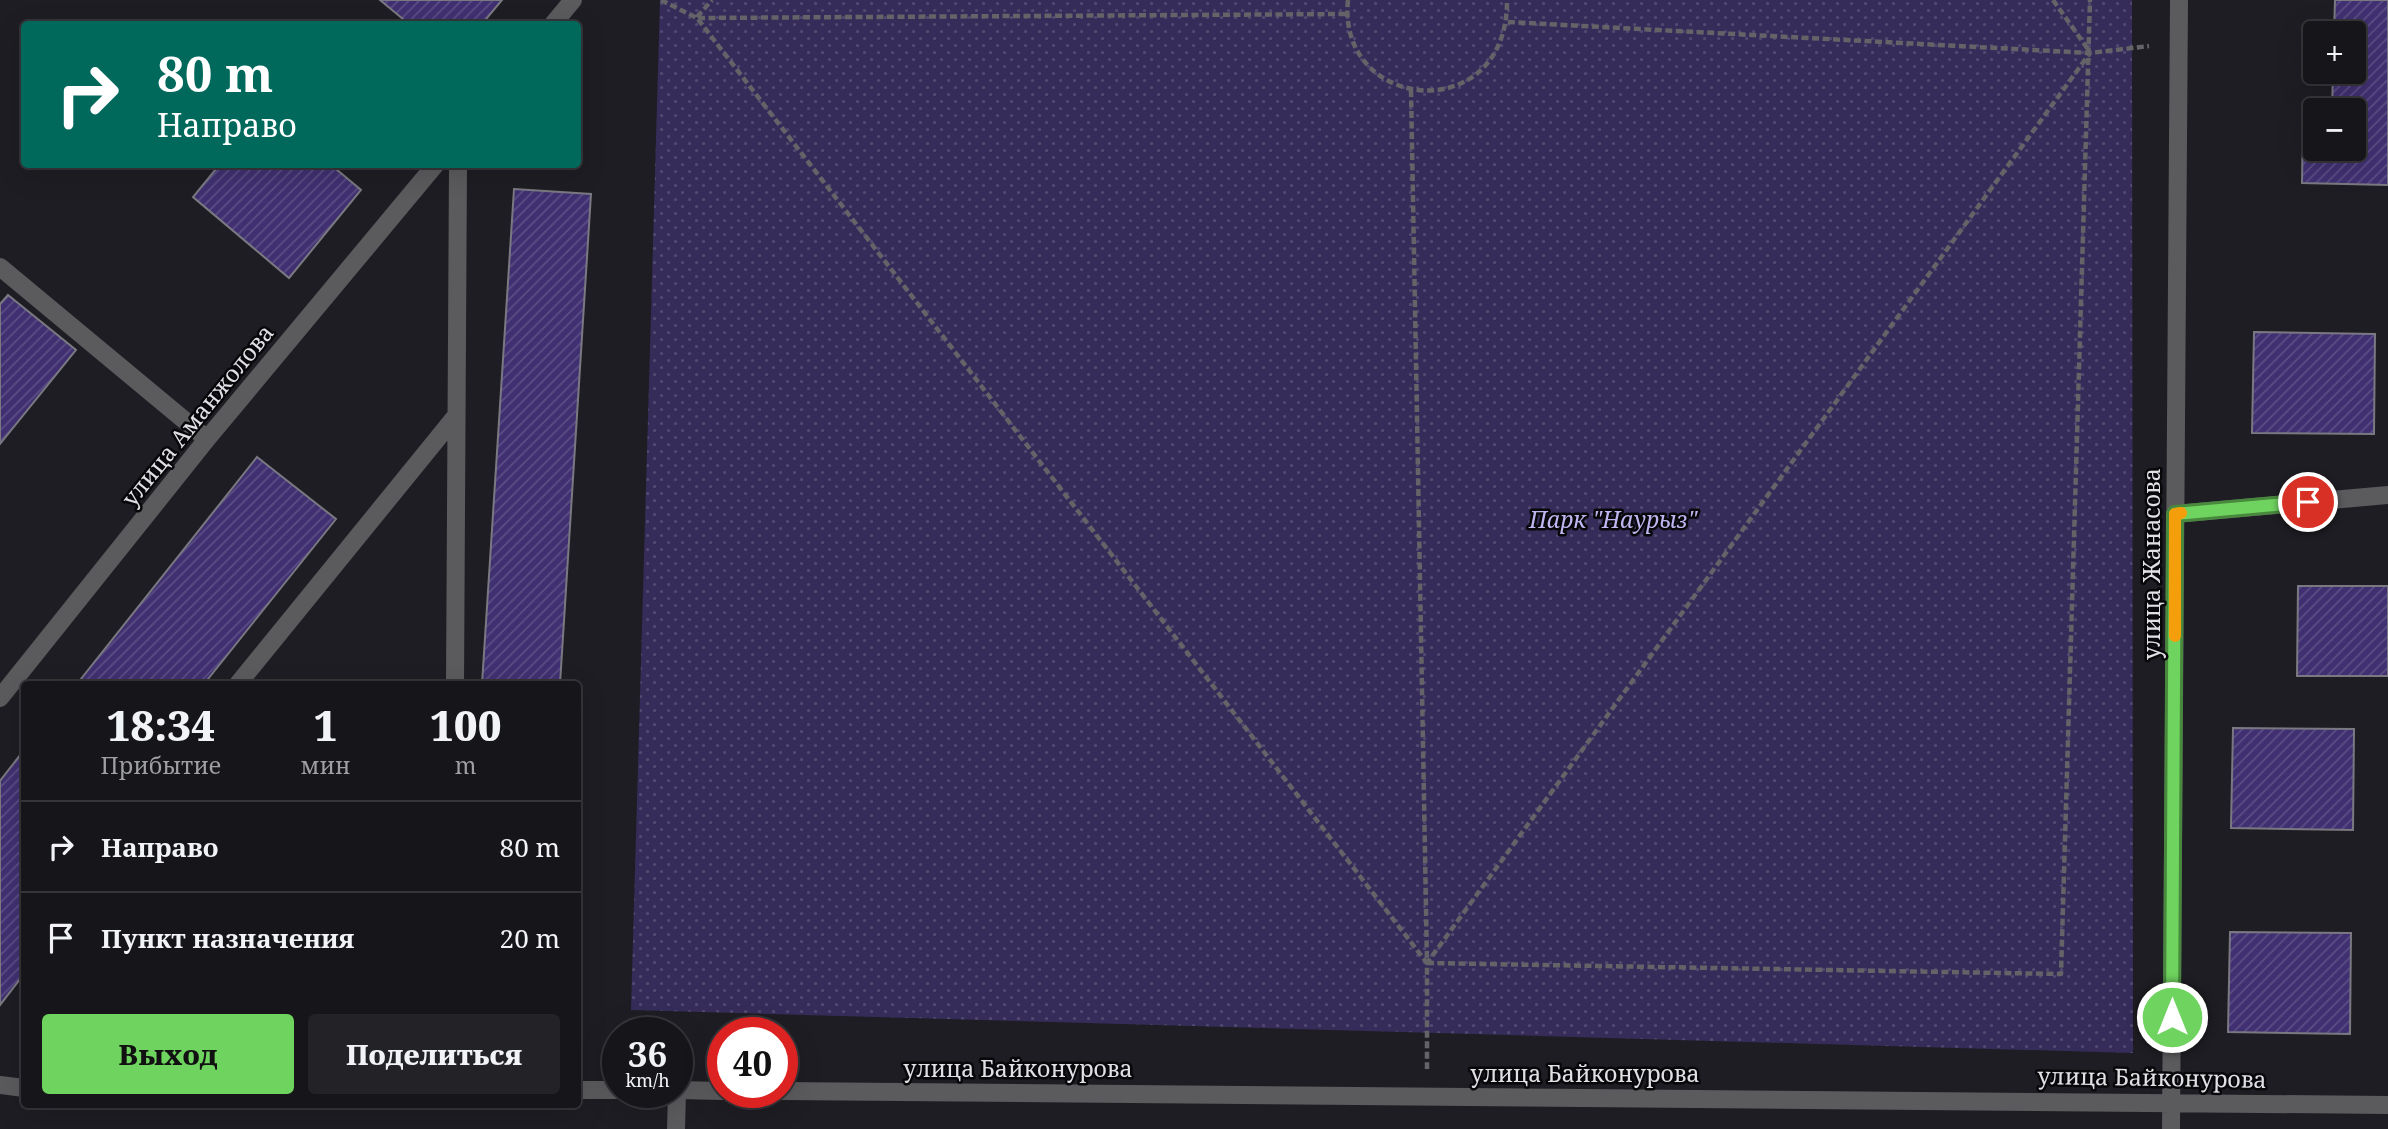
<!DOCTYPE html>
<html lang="ru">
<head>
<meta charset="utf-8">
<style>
	body { margin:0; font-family:"Noto Serif",serif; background:#232327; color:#f1f3f6; height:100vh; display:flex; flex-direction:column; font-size:26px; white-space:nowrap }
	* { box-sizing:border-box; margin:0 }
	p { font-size:23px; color:#9e9fa2 }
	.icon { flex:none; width:38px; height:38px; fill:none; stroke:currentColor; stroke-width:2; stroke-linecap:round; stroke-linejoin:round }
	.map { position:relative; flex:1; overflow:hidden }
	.details { position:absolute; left:21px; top:681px; width:560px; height:427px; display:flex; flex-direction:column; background:#16161a; border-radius:7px; box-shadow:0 7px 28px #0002,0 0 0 2px #353539 }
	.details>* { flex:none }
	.banner { position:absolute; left:21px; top:21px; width:560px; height:147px; border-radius:7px; box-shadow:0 7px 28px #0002,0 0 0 2px #353539; background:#00695c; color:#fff; overflow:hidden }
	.buttons { position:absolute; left:2303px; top:21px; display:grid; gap:14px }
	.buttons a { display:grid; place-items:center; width:63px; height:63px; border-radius:7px; background:#16161a; box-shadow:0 7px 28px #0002,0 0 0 2px #353539; font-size:35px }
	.speed { position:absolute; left:602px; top:1017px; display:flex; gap:14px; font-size:35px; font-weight:700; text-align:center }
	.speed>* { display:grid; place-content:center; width:91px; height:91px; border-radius:50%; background:#16161a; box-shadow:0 7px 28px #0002,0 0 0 2px #353539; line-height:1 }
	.speed small { font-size:18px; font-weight:400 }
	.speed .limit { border:10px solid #d22; background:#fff; color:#111 }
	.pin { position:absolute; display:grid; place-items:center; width:60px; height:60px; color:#fff; margin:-30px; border:4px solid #fff; border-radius:50%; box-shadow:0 2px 7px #0007 }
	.me { position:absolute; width:77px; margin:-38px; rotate:0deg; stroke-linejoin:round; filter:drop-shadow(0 0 5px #0008) }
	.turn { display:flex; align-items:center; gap:24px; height:147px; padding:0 21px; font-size:32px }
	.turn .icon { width:91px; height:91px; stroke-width:2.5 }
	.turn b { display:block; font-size:49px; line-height:60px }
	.eta { display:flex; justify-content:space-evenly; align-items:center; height:119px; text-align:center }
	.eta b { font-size:42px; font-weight:800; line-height:49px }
	.cta { display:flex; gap:14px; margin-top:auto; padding:14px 21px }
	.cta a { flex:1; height:80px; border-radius:7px; background:#6fd35f; color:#111; font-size:28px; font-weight:800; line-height:80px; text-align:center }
	.cta a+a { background:#232327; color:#f1f3f6 }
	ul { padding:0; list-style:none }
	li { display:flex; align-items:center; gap:21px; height:91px; padding:0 21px; border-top:2px solid #353539 }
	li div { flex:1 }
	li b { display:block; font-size:26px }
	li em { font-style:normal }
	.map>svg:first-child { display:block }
	.park { fill:url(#park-dots) }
	.building { fill:url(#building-hatch); stroke:#7a7981; stroke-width:2 }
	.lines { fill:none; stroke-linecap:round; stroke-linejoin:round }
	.path { stroke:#636368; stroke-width:4.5; stroke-dasharray:7 3.5; stroke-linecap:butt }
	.minor { stroke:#5b5b5e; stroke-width:18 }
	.route-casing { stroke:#48893e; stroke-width:18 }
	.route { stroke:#6fd35f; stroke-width:12 }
	.slow { stroke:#f59e0b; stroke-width:12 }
	.labels { text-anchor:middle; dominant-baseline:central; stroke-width:5; stroke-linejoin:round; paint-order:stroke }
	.street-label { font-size:23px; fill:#e1e1e5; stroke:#08070a }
	.park-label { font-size:23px; font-style:italic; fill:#beb6f0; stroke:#08070a }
</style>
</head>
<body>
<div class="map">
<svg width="2388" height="1129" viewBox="0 0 2388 1129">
	<defs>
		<pattern id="park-dots" width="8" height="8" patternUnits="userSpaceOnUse" patternTransform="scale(1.75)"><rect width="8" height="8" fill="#362c5a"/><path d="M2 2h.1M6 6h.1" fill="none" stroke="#534a72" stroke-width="1.8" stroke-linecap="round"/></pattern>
		<pattern id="building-hatch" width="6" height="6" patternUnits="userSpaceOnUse" patternTransform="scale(1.75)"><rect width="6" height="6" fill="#403071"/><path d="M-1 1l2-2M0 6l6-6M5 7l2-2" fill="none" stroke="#5b4e85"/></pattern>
	</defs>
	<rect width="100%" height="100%" fill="#1d1d23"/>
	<path class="park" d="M660 0H2132L2133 1053 631 1010Z"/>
	<path class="building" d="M380 0H502L482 24H409Z
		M2335 0H2388V185L2302 183 2303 119 2315 123V149H2354V110H2332L2333 72H2354V33H2334Z
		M220 164H330L361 190 289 278 193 197Z
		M514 189 591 194 560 684H482Z
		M8 295 76 350 0 444V304Z
		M2254 332 2375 334 2374 434 2252 433Z
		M257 457 336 519 204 684H77Z
		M2298 586H2388V676H2297Z
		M2233 728 2354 729 2353 830 2231 828Z
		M24 750V974L0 1005V781Z
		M2230 932 2351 933 2350 1034 2228 1032Z"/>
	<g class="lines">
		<path class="path" d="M661 0 697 18 1427 963V1069
			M1348 0C1336 112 1508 129 1507 0
			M2053 0 2090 52
			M697 17 712 0
			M698 18 1347 14
			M1508 22 2090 53 2149 46
			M1411 90 1427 963 2090 53
			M1427 963 2061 974 2090 0"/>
		<path class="minor" d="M553 24 573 0
			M0 267 207 439
			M2175 514 2388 495
			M238 684 455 417
			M455 684 458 164
			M0 698 207 439 436 164
			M0 1085 24 1088
			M578 1090H618
			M677 1090 723 1091
			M782 1091 2388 1105
			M676 1129 677 1092
			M2171 1129 2179 0"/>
	</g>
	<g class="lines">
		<defs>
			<path id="route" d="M2172 1017 2175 514 2308 502"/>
		</defs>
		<use href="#route" class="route-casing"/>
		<use href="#route" class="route"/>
		<path class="slow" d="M2175 636V514L2181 513"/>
	</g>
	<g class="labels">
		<g class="street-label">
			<text transform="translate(197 415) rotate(-51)">улица Аманжолова</text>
			<text transform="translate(2151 564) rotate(-90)">улица Жанасова</text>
			<text x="1018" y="1068">улица Байконурова</text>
			<text x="1585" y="1073">улица Байконурова</text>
			<text transform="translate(2152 1077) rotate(1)">улица Байконурова</text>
		</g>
		<g class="park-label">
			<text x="1613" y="519">Парк "Наурыз"</text>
		</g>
	</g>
</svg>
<div class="buttons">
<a>+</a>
<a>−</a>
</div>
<div class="speed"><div>36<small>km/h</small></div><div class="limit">40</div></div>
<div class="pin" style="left:2308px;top:502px;background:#d93025"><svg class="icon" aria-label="arrive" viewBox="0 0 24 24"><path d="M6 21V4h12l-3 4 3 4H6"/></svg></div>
<svg class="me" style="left:2172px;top:1017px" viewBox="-20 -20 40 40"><circle r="17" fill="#6fd35f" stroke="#fff" stroke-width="3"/><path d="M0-11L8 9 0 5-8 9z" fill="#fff"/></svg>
<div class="banner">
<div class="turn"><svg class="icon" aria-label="right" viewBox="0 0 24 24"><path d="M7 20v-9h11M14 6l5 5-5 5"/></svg><div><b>80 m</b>Направо</div></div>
</div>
<section class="details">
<div class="eta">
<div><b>18:34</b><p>Прибытие</p></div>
<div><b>1</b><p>мин</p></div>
<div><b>100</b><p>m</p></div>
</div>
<ul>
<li><svg class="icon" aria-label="right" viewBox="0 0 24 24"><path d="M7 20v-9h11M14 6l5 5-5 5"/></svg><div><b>Направо</b></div><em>80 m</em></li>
<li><svg class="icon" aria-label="arrive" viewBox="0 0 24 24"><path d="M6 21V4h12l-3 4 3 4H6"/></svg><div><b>Пункт назначения</b></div><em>20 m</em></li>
</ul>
<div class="cta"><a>Выход</a><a>Поделиться</a></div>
</section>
</div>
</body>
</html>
